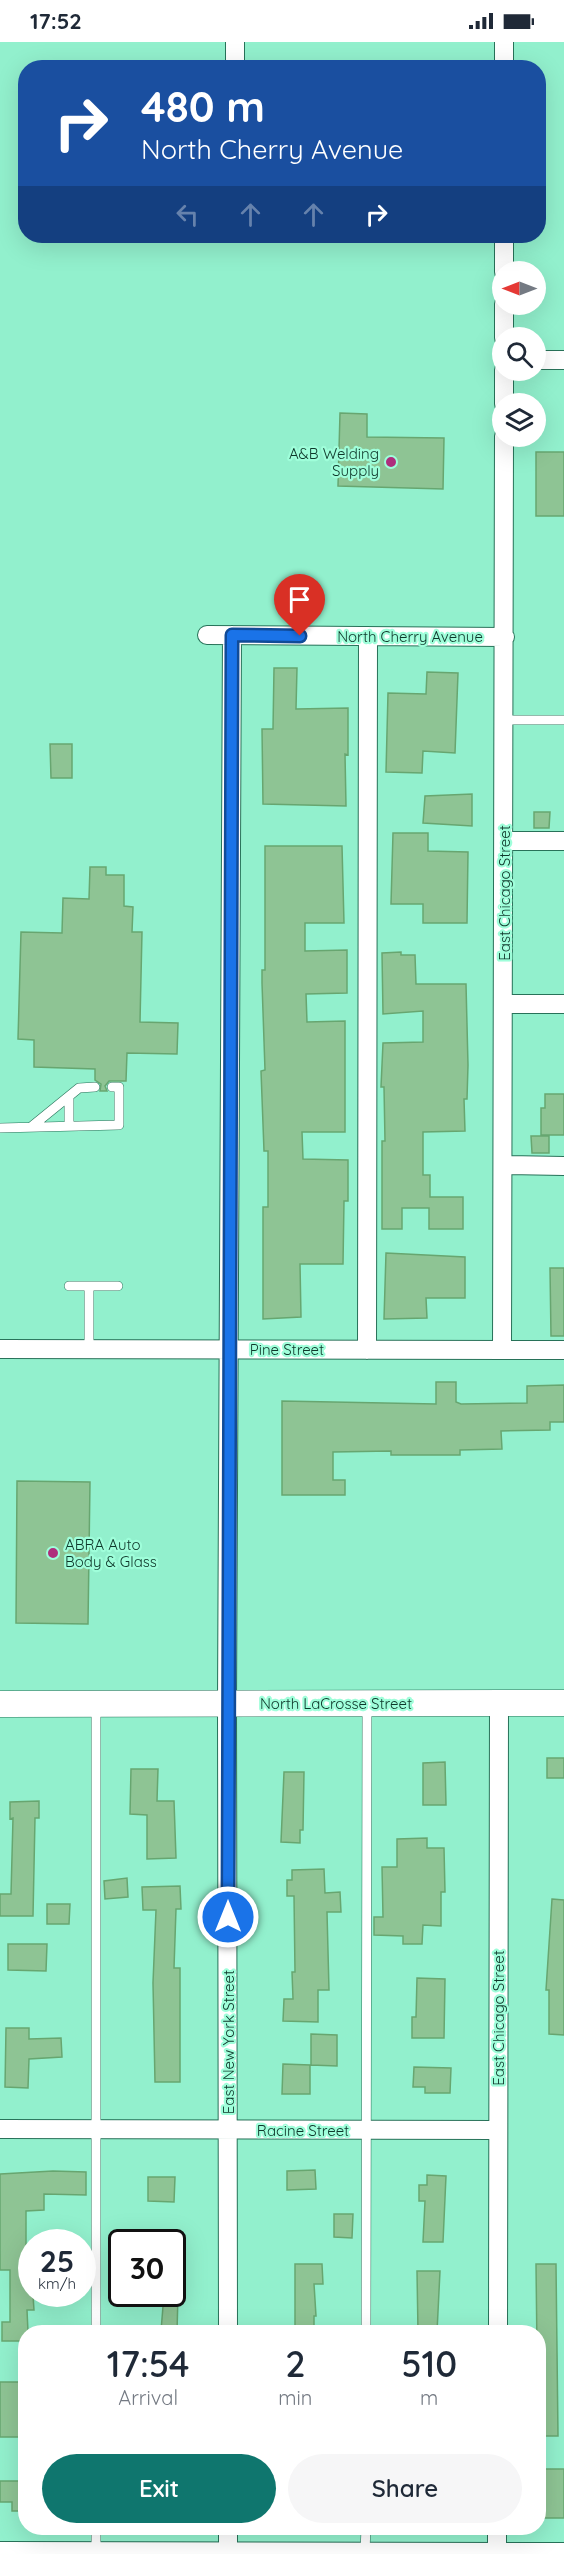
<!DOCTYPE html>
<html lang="en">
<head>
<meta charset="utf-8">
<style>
	body { margin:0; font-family:Quicksand,sans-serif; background:#f6f6f7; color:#1f2937; height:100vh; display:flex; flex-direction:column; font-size:22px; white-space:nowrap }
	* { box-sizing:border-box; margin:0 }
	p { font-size:20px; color:#747a83 }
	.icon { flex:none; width:33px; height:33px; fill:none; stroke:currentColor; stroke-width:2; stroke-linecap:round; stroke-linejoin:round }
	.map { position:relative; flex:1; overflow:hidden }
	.side { position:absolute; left:18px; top:2283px; width:528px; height:210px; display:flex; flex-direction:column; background:#fff; border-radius:24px; box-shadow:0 6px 24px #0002 }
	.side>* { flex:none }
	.top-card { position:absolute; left:18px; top:18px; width:528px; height:183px; border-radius:24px; box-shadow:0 6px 24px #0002; background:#1a4fa0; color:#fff; overflow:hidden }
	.needle { width:39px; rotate:270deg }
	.buttons { position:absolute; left:492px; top:219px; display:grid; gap:12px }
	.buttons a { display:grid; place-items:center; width:54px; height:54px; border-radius:50%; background:#fff; box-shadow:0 6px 24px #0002; font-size:30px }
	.speed { position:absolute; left:18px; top:2187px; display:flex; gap:12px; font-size:30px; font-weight:700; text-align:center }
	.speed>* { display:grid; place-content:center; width:78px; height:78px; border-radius:50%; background:#fff; box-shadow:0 6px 24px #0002; line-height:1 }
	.speed small { font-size:15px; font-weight:400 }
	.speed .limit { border:3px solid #111; border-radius:9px; background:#fff; color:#111 }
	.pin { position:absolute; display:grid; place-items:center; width:51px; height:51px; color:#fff; margin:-62px -26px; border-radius:50% 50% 50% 0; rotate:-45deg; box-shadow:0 0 6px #0007 }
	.pin .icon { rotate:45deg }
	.me { position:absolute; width:66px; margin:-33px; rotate:0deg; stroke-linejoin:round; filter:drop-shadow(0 0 4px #0008) }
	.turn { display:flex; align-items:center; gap:21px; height:126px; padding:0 24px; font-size:27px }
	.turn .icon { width:78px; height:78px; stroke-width:2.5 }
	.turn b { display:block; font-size:42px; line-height:51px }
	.lanes { display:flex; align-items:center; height:57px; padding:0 24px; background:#0003; justify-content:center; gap:30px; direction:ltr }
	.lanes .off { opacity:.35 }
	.eta { display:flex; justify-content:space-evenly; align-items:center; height:102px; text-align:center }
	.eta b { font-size:36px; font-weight:600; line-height:42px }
	.cta { display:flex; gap:12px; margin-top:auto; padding:12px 24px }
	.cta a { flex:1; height:69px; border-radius:36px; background:#0f766e; color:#fff; font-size:24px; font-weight:600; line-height:69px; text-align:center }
	.cta a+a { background:#f6f6f7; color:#1f2937 }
	.status { display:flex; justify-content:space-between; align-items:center; height:42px; padding:0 30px; background:#fff; direction:ltr }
	.status svg { height:16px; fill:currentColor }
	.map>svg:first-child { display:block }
	.building { fill:#8ec494; stroke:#67a670; stroke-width:1.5 }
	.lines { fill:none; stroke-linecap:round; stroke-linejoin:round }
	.lane-casing { stroke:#287259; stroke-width:10 }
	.street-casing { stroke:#287259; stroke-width:20 }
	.secondary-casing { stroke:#287259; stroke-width:27 }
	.lane { stroke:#fff; stroke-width:9 }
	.street { stroke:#fff; stroke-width:18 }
	.secondary { stroke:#fff; stroke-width:26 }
	.route-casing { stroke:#114b97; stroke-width:15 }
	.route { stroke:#1a73e8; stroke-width:10 }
	.poi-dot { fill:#ae2e7c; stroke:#9ffeda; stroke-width:2 }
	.labels { text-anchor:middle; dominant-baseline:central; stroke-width:4.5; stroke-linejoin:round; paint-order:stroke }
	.poi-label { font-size:15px; fill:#0e372a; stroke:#9ffeda; text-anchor:end }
	.street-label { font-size:15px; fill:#0e372a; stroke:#9ffeda }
</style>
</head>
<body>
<div class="status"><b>17:52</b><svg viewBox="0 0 49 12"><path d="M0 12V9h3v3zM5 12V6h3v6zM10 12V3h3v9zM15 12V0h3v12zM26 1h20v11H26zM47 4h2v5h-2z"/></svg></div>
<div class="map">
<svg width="564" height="2512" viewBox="0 0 564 2512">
	<rect width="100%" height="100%" fill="#92f0cd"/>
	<path class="building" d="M340 371 367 372V395L444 396 443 447 338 444Z
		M536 410H564V474H536Z
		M274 626H297L296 667 348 666V713L345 712 346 764 263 762 262 687H273Z
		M427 630 458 631 455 711 423 709 422 731 386 730 388 651 426 652Z
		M50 702H72V736H51Z
		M472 752V784L423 781 425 754Z
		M534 770H550L549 786H534Z
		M393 791H428V809L468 810 467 881H423V862H391Z
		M265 804H342L344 881H305V909L347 908V951L306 952 307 980 345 979V1090H302L303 1117 348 1118V1159H344L343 1222H300L301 1275 263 1277V1165H268V1109H264L261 1029 265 1028 262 941V928H265Z
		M90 825H106V833H124V864L133 865 132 890H142L140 980 178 981 177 1012 127 1011 126 1039H109L105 1044 107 1049H100L101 1042 95 1038V1027L34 1025V998L18 997 21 890 62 891 63 856 89 857Z
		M401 910V913H415L416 942H466L468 1023 467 1057H464L465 1089 423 1090V1133H430V1155H463V1187H429V1166H402V1187H382V1099H385L384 1045H381L383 1001 423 1000V969L383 972 382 911Z
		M545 1052H564V1093H541V1066H545Z
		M531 1094H549V1111H532Z
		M386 1211 465 1215V1256H426L427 1276 384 1277Z
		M550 1226H564V1294H551Z
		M436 1340H456V1360L461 1362 527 1361V1344L564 1343V1380H550V1388L501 1389 502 1407 460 1408V1413H391V1409L333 1410V1438H345V1453H282V1359L436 1362Z
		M17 1439 90 1440 88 1582 16 1581Z
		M547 1716H564V1736H547Z
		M445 1720 446 1763H423V1721Z
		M131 1727H158L157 1759H174L176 1816 147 1817V1773L130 1772Z
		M284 1730H304L303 1788H300V1801L281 1800Z
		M39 1759V1776H35L33 1874H0V1852H11L13 1776 10 1777V1760Z
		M427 1796V1806H444L445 1850H441V1884L423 1883 422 1902H403V1894L374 1893V1875H383L382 1825H397V1797Z
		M324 1827 325 1851 340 1850 341 1870H327L329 1948H318V1980L283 1979 284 1957H293L292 1930H295L294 1854H287V1838H292V1828Z
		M127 1836 128 1855 105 1857 104 1839Z
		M180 1844 181 1867H176L174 1926H180V2040H155L153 1941 156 1868H143L142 1845Z
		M552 1857 564 1858V1993L549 1992V1948H546Z
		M47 1862H70L69 1882H47Z
		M8 1902H47L46 1929 8 1928Z
		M417 1936 445 1937 444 1996H412V1975H416Z
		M6 1986H29V1997L61 1996 62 2015 29 2017 28 2046 5 2045Z
		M311 1992 337 1993V2024L311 2023Z
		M283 2022 310 2023V2052H282Z
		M414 2025 451 2026 450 2051H425V2045H413Z
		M315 2128 316 2147 287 2148V2129Z
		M53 2129 86 2130V2153L44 2152V2168L26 2169V2238H32L34 2268H27L28 2290H26V2299H2V2280H10V2228H0V2132Z
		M427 2133 446 2134 443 2200H423L425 2159H419V2143H427Z
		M148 2135H175L174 2160 148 2159Z
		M334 2172H353L352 2196 334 2195Z
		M295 2222H322L323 2242H314L316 2274H314V2290H295Z
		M536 2222H556L558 2394H538Z
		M417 2229H440L437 2290H418Z
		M164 2252H178L177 2290 161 2289Z
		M0 2340H26V2395H0Z
		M539 2427H564V2476H540Z
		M0 2439H26V2469H12V2460H0Z"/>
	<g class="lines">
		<defs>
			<path id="lane" d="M504 678H564
				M69 1084V1055
				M31 1085 79 1046 95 1045
				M0 1086 119 1083V1045H112
				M69 1244H118
				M89 1307V1244
				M96 2290V1663
				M366 2290 367 1663
				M365 2509 366 2486
				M96 2512V2486"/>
			<path id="street" d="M504 0V26
				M235 26V0
				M504 194V230
				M504 262V296
				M536 318H564
				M504 328V362
				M207 593 505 595
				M504 799H564
				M503 962H564
				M503 1123 564 1124
				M0 1307 564 1308
				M367 1308 368 594
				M502 1308 504 394
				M0 2087 498 2088
				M228 2290 227 1661 232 593
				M498 2290 499 1661
				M0 2509 564 2510
				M497 2510V2486
				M228 2512V2486"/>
			<path id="secondary" d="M0 1662 564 1661"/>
		</defs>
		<use href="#lane" class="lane-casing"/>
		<use href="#street" class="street-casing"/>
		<use href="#secondary" class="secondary-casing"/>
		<use href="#lane" class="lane"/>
		<use href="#street" class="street"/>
		<use href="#secondary" class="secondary"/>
	</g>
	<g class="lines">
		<defs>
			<path id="route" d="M228 1875 232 593 300 594"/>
		</defs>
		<use href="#route" class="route-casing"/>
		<use href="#route" class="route"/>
	</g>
	<g class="poi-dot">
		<circle cx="391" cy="420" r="6"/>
		<circle cx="53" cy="1511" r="6"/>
	</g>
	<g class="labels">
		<g class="poi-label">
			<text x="379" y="411">A&amp;B Welding<tspan x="379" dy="17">Supply</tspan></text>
			<text x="65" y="1502" text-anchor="start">ABRA Auto<tspan x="65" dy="17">Body &amp; Glass</tspan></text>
		</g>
		<g class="street-label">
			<text x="410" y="594">North Cherry Avenue</text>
			<text transform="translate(504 851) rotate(-90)">East Chicago Street</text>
			<text x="287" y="1307">Pine Street</text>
			<text x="336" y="1661">North LaCrosse Street</text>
			<text transform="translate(498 1976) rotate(-90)">East Chicago Street</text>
			<text transform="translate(228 2000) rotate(-90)">East New York Street</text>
			<text x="303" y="2088">Racine Street</text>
		</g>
	</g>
</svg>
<div class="buttons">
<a><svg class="needle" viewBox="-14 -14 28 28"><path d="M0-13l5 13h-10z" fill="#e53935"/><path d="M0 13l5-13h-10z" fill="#747a83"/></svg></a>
<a><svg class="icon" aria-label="search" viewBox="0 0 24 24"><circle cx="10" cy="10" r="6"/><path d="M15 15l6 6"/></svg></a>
<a><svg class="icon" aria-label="layers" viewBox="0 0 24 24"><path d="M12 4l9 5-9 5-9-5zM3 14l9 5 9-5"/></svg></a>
</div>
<div class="speed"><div>25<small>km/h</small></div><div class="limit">30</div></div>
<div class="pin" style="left:300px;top:594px;background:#d93025"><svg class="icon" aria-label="arrive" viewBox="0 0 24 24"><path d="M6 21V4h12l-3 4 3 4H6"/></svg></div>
<svg class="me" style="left:228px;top:1875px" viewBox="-20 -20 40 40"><circle r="17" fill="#1a73e8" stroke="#fff" stroke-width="3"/><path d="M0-11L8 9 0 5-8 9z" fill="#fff"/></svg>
<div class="top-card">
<div class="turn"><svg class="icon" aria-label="right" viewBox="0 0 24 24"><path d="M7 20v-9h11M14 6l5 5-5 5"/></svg><div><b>480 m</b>North Cherry Avenue</div></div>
<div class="lanes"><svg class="icon off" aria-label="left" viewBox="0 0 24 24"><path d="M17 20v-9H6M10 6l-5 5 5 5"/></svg><svg class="icon off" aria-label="ahead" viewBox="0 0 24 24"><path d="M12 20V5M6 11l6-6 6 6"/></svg><svg class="icon off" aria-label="ahead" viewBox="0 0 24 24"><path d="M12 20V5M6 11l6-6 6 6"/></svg><svg class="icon" aria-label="right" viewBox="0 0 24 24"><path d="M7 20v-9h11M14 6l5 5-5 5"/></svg></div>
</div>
<section class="side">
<div class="eta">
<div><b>17:54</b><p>Arrival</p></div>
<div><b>2</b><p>min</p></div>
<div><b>510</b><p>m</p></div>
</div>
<div class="cta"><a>Exit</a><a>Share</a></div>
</section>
</div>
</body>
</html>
